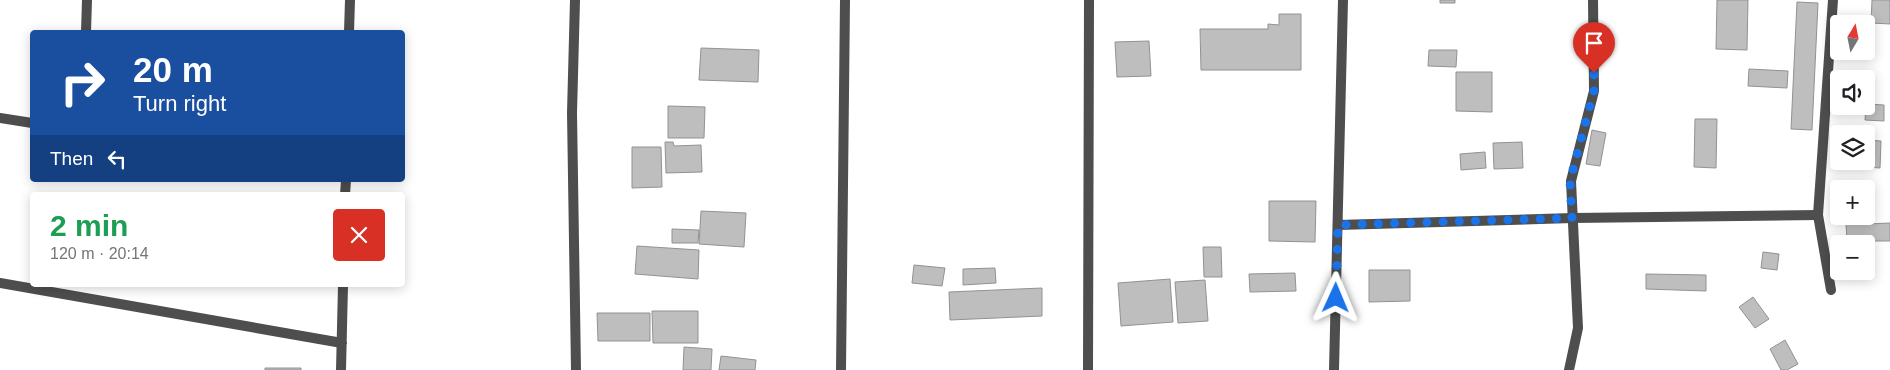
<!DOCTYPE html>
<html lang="en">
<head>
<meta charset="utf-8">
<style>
	body { margin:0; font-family:Arial,sans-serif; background:#f6f6f6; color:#202124; height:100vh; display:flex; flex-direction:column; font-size:19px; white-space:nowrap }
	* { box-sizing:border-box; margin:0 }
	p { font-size:16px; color:#757577 }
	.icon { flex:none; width:28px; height:28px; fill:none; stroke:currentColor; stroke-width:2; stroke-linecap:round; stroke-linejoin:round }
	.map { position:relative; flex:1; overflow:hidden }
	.drawer { position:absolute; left:30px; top:192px; width:375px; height:95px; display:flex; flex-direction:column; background:#fff; border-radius:5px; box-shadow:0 2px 12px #0003 }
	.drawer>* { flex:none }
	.top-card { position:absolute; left:30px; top:30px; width:375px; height:152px; border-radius:5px; box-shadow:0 2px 12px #0003; background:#1a4fa0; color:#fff; overflow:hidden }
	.needle { width:32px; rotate:10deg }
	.buttons { position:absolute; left:1830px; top:15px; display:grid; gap:10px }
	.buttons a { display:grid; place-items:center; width:45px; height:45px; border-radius:5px; background:#fff; box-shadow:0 2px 12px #0003; font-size:25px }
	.pin { position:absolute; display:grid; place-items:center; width:42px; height:42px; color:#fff; margin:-51px -21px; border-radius:50% 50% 50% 0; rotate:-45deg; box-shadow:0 0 5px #0007 }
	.pin .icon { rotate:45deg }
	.me { position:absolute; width:55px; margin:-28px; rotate:1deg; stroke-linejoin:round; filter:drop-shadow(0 0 4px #0008) }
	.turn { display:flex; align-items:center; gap:18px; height:105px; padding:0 20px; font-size:22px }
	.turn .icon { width:65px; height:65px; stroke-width:2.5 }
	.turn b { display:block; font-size:35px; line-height:42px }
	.then { display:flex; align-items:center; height:48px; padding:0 20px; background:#0003; gap:10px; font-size:19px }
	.round { display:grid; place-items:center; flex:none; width:52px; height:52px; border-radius:5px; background:#f6f6f6 }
	.headline { display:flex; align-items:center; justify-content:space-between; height:85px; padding:0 20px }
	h1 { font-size:30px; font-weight:800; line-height:38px; color:#1e9e55 }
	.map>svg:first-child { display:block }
	.building { fill:#bebebe; stroke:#929292 }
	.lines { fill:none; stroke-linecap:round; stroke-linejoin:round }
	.service { stroke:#4e4e4e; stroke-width:10 }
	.minor { stroke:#4e4e4e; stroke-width:10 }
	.route { stroke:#1a73e8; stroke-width:9; stroke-dasharray:0 16.2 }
</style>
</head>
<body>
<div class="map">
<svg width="1890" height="370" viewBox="0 0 1890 370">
	<rect width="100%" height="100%" fill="#fff"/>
	<path class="building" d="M1440 0H1455V3H1440Z
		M1717 0H1748L1747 50 1716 49Z
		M1872 0H1890V24L1871 23Z
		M1797 2 1818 3 1812 130 1791 129Z
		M1279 14H1301V70H1201L1200 29H1268V24L1279 25Z
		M1149 41 1151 76 1117 77 1115 42Z
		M701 48 759 50 758 82 699 80Z
		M1429 50H1457L1456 67 1428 66Z
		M1749 69 1788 71 1787 88 1748 86Z
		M1456 72H1492V112L1456 111Z
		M1866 104 1884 105V121L1865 120Z
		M668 106 705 107 704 138H668Z
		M1695 119H1717L1716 168 1694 167Z
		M1592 130 1606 133 1600 166 1586 164Z
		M1866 140 1881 141 1880 168 1854 166V161H1866Z
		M665 142H673L674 146 701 145 702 172 666 173Z
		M1522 142 1523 168 1494 169 1493 143Z
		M632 147H661L662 187 632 188Z
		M1485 152 1486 168 1461 170 1460 154Z
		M1269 201H1316L1315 242 1269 241Z
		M1866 207 1867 224 1890 223V241H1847L1846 224H1854V216H1866Z
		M701 211 746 213 744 247 699 244Z
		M672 229 699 230 698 243H672Z
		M637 246 699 250 698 279 635 274Z
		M1203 247H1221L1222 277H1204Z
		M1763 252 1779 254 1777 270 1761 268Z
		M914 265 945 268 942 286 912 283Z
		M995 268 996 283 963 285V269Z
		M1369 270H1410V301L1369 302Z
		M1295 273 1296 291 1250 292 1249 274Z
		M1646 274 1706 275V291L1646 289Z
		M1170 279 1173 322 1121 326 1118 283Z
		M1205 280 1208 321 1178 323 1175 282Z
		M1042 288V316L950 320 949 292Z
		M1753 297 1769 319 1755 328 1739 307Z
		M652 311H698V343H653Z
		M597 313H650V341H598Z
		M1785 340 1798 364 1787 370H1781L1770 349Z
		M684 347 712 349 711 370H683Z
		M721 356 756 360 755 370H719Z
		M265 368H301V370H265Z"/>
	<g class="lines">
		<path class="service" d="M86 32 87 0
			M349 32 350 0
			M345 195 346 180
			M1338 225 1573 218 1818 215
			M0 283 342 343
			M341 370 343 285
			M841 370 845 0
			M1334 370 1343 0"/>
		<path class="minor" d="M575 0 572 113 576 370
			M0 118 32 123
			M1831 290 1818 215 1833 0
			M1088 370 1089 0
			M1569 370 1578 328 1571 181 1594 91 1593 0"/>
	</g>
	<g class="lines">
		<path class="route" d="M1336 298 1338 225 1572 218 1570 181 1594 91V73"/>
	</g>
</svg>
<div class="buttons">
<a><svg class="needle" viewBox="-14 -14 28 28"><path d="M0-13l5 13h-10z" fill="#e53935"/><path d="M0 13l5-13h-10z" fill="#757577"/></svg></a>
<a><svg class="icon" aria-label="sound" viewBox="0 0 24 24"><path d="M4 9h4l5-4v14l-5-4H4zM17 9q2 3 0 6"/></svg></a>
<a><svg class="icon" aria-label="layers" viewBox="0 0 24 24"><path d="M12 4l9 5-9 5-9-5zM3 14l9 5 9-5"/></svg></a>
<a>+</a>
<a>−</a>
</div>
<div class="pin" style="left:1594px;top:73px;background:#d93025"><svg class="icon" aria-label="arrive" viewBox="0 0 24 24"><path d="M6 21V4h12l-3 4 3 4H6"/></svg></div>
<svg class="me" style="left:1336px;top:298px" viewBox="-20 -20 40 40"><path d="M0-17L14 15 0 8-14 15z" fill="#1a73e8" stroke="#fff" stroke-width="4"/></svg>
<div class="top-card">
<div class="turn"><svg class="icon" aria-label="right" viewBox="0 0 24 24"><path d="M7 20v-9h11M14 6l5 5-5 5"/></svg><div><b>20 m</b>Turn right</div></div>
<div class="then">Then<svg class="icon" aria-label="left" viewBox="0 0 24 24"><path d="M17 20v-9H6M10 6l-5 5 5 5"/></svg></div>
</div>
<section class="drawer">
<div class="headline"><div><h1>2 min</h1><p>120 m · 20:14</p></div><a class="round" style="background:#d93025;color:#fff"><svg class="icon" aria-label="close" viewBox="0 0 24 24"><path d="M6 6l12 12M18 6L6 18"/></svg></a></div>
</section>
</div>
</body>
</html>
